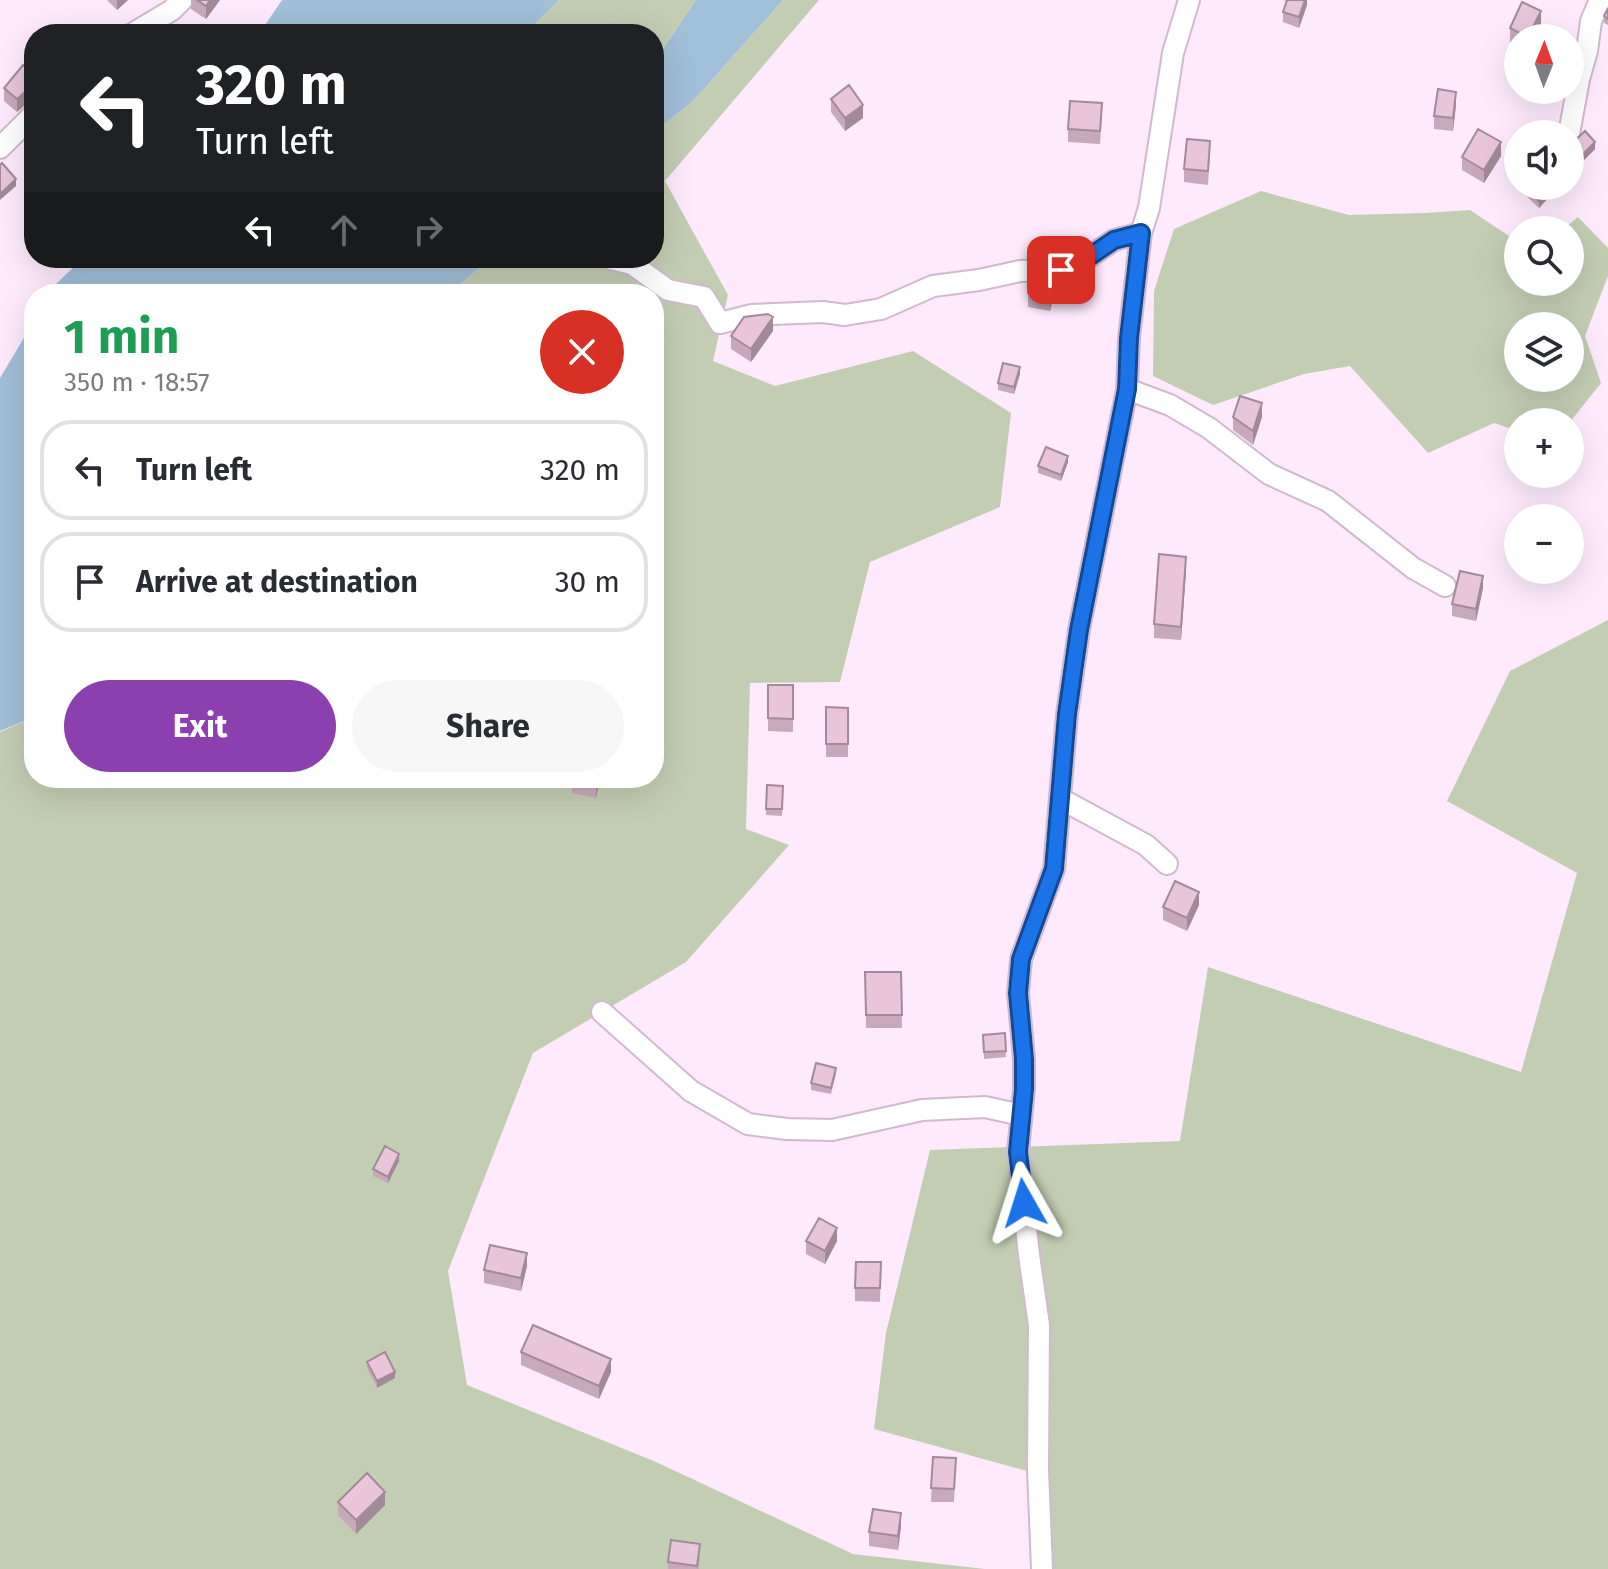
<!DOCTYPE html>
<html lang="en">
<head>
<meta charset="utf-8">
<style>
	body { margin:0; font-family:"Fira Sans",sans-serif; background:#f7f7f7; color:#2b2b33; height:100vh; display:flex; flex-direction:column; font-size:30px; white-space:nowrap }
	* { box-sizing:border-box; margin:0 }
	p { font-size:26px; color:#7c7c81 }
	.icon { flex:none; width:44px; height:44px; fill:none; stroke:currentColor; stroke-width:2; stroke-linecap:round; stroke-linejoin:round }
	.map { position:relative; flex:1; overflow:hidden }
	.sheet { position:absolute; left:24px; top:284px; width:640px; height:504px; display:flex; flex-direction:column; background:#fff; border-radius:32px; box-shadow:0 8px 32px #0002 }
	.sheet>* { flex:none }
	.guide { position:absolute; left:24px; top:24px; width:640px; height:244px; border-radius:32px; box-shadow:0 8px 32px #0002; background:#202124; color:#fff; overflow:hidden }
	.needle { width:52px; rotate:1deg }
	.tools { position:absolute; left:1504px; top:24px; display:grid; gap:16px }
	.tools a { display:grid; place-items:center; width:80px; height:80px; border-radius:50%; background:#fff; box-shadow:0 8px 32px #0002; font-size:40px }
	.pin { position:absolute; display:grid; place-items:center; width:68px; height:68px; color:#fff; margin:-34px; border-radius:16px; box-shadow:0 4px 12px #0006 }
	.me { position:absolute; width:88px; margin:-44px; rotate:354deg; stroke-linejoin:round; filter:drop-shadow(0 0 6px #0008) }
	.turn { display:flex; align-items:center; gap:28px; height:168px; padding:0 40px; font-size:36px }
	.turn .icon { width:104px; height:104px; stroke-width:2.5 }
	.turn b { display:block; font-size:56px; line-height:68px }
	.lanes { display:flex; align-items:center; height:76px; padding:0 40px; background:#0003; justify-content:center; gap:40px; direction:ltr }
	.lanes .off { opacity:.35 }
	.round { display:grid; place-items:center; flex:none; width:84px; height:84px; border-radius:42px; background:#f7f7f7 }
	.headline { display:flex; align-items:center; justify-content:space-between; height:136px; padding:0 40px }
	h1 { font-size:48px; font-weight:700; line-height:60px; color:#1e9e55 }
	.primary-button { display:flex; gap:16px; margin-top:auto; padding:16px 40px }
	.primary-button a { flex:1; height:92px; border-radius:48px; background:#8c3faf; color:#fff; font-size:32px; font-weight:700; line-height:92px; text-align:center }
	.primary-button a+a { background:#f7f7f7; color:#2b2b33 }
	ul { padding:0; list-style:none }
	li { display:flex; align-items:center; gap:24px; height:100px; margin:0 16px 12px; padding:0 24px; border:4px solid #e1e1e2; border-radius:32px }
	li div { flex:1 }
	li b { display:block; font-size:30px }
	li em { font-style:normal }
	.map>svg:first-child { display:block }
	.green { fill:#c3cdb2; fill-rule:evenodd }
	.water { fill:#a0bfd8 }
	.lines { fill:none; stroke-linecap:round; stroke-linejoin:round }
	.minor-casing { stroke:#d1b9d0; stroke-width:24 }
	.minor { stroke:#fff; stroke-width:20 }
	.wall { fill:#c8a9bb }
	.shaded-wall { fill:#a38a99 }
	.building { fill:#e9c5da; stroke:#a38a99; stroke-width:2 }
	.route-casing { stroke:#114b97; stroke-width:20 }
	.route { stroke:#1a73e8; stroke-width:14 }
</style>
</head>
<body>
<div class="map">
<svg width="1608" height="1569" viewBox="0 0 1608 1569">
	<rect width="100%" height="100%" fill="#fee9fd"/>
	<path class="green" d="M559 0H696L654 62V34H525Z
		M783 0H819L665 181 728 295 713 361 775 386 913 351 1011 413 1000 507 870 562 840 682 750 683 746 829 789 845 686 962 533 1053 448 1271 467 1385 656 1462 853 1554 985 1569H0V732L34 717V778H654V294H451L457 286 492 258H654V132L693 101Z
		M1261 191 1349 215 1425 213 1470 210 1518 242V282H1570V230H1562L1578 217 1608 248V276L1585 336 1601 383 1570 422H1518V431L1494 423 1428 453 1350 366 1304 374 1213 405 1153 376 1154 291 1174 229ZM1518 326H1570V378H1518Z
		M1608 620V1569H1032L1031 1472 874 1429 886 1333 930 1150 1180 1141 1208 967 1521 1072 1577 873 1447 801 1510 671Z"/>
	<path class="water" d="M282 0H559L525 34H259Z
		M696 0H783L693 101 654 132V62Z
		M83 258H492L457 286 451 294H50L55 285Z
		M34 321V717L0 731V378Z"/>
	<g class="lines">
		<defs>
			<path id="minor" d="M132 34 172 10 182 0
				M1569 134 1579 79 1587 51 1591 21 1600 0
				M0 148 34 114
				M608 258 632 264 668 290 704 297 720 323 752 315 823 312 845 315 881 309 933 286 979 280 1020 271 1061 270 1089 257 1114 240 1141 233
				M1127 389 1170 405 1209 428 1269 474 1328 501 1413 568 1445 586
				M1061 799 1146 845 1167 864
				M602 1012 691 1091 748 1124 787 1129 832 1130 922 1110 985 1107 1021 1115
				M1042 1569 1038 1470 1039 1325 1029 1255 1018 1152 1024 1089V1059L1018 993 1021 959 1054 869 1067 714 1079 630 1127 389 1129 338 1141 233 1149 208 1173 53 1189 0"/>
		</defs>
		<use href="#minor" class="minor-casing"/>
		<use href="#minor" class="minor"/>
	</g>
	<path class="wall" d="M107 0H128L117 10Z
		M191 0H220L206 19 191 9Z
		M1283 0H1307V5L1299 28 1283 22V12L1287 1Z
		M1608 8V25L1604 23V16Z
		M1541 25 1534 38H1518V46L1510 42V28Z
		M34 75V99L25 105 17 112 4 101V88Z
		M831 99 863 118 845 131 831 112Z
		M1456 105 1453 131 1434 129V116Z
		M1102 117 1100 144 1068 142V129Z
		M1571 144 1595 149 1582 162 1571 151Z
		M1210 154 1208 185 1184 182V169Z
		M1501 156 1484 183 1462 170V157Z
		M1523 186 1551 195 1539 208 1523 193Z
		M1056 283 1050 311 1028 307V293Z
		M773 331 751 362 731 349V336Z
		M1020 374 1014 394 998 390V383Z
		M1233 417H1262L1253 445 1233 430Z
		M1068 462 1061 481 1038 473V466Z
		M1186 570 1181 640 1154 638V624Z
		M1483 588 1476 621 1452 616V604Z
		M768 685H793V732L768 731Z
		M826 707 848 708V757H826Z
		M572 778H600L596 798 572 793Z
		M767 785 783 786 782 816 766 815Z
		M1199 905 1187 931 1163 920V907Z
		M865 972H901L902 1028H866Z
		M1005 1033 1006 1057 984 1059 983 1035Z
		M836 1074 831 1094 811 1090V1083Z
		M399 1161 388 1183 373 1176V1169Z
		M806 1241H837L825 1264 806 1254Z
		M881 1262 880 1302 855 1301V1288Z
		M527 1266 521 1291 484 1283V1270Z
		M521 1352 611 1372 599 1399 521 1365Z
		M367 1362 395 1378 377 1388 367 1368Z
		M933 1457 956 1458 954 1502H931Z
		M338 1502 385 1505 356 1534 338 1515Z
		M901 1526 898 1550 869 1546V1532Z
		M700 1557 699 1569H668V1562Z"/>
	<path class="shaded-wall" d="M117 0H128L117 10Z
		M210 0H220L206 19V6Z
		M1303 0H1307V5L1299 28V17Z
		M1541 11V25L1534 38H1528Z
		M34 85V99L25 105 17 112V99L25 92Z
		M1456 92V105L1453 131V118Z
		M863 105V118L845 131V118Z
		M1501 142V156L1484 183V170Z
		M1595 142V149L1582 162V155Z
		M16 179V186L0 200V194Z
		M1551 188V195L1539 208V201Z
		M1056 270V283L1050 311V298Z
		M773 317V331L751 362V349Z
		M1020 367V374L1014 394V387Z
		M1262 403V417L1253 445V431Z
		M1068 456V462L1061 481V475Z
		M1186 557V570L1181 640V627Z
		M1483 576V588L1476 621V609Z
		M597 778H600L596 798V785Z
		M1199 892V905L1187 931V918Z
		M399 1154V1161L388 1183V1177Z
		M837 1228V1241L825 1264V1251Z
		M527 1253V1266L521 1291V1278Z
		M611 1359V1372L599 1399V1386Z
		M395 1372V1378L377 1388V1381Z
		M385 1492V1505L356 1534V1520Z
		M901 1513V1526L898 1550V1536Z"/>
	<path class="building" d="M197 0H210L206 6Z
		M1287 0H1305L1299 17 1283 12Z
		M1522 2 1541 11 1528 37 1510 28Z
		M1608 8V19L1604 16Z
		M23 65 34 75V85L25 92 17 99 4 88Z
		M849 85 863 105 845 118 831 99Z
		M1438 89 1456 92 1453 118 1434 116Z
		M1070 101 1102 103 1100 131 1068 129Z
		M1478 129 1501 142 1484 170 1462 157Z
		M1585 131 1595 142 1582 155 1571 144Z
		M1187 139 1210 141 1208 171 1184 169Z
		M2 163 16 179 0 194V165Z
		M1523 186H1549L1551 188 1539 201Z
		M1032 270H1056L1050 298 1028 293Z
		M768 314 773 317 751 349 731 336 744 317Z
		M1003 363 1020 367 1014 387 998 383Z
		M1240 396 1262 403 1253 431 1233 417Z
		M1046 447 1068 456 1061 475 1038 466Z
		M1159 554 1186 557 1181 627 1154 624Z
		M1460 571 1483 576 1476 609 1452 604Z
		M768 685H793V719L768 718Z
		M826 707 848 708V744H826Z
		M572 778H597L596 785 572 780Z
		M767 785 783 786 782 809H766Z
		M1175 881 1199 892 1187 918 1163 907Z
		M865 972H901L902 1015H866Z
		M1005 1033 1006 1051 984 1052 983 1035Z
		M816 1063 836 1068 831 1088 811 1083Z
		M385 1146 399 1154 388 1177 373 1169Z
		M819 1218 837 1228 825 1251 806 1241Z
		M490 1245 527 1253 521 1278 484 1270Z
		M856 1262H881L880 1288H855Z
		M533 1325 611 1359 599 1386 521 1352Z
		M385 1352 395 1372 377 1381 367 1362Z
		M933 1457 956 1458 954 1489 931 1488Z
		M367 1473 385 1492 356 1520 338 1502Z
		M873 1509 901 1513 898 1536 869 1532Z
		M671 1540 700 1544 697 1566 668 1562Z"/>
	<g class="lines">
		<defs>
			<path id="route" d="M1024 1203 1018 1152 1024 1089V1059L1018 993 1021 959 1054 869 1067 714 1079 630 1127 389 1129 338 1141 233 1114 240 1089 257 1061 270"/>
		</defs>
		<use href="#route" class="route-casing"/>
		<use href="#route" class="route"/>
	</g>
</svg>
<div class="tools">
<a><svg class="needle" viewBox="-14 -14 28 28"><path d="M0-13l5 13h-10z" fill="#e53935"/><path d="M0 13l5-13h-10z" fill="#7c7c81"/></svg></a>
<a><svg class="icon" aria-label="sound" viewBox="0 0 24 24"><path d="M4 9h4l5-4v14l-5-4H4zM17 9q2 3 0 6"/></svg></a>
<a><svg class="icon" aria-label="search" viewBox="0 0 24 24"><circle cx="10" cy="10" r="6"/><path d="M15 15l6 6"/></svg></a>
<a><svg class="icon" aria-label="layers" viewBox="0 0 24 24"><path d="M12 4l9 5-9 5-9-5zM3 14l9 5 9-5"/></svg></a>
<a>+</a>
<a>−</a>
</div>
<div class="pin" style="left:1061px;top:270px;background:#d93025"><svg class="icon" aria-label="arrive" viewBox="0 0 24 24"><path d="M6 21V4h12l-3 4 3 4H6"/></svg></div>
<svg class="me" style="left:1024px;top:1203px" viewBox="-20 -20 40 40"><path d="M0-17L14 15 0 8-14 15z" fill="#1a73e8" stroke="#fff" stroke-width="4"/></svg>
<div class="guide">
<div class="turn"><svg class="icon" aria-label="left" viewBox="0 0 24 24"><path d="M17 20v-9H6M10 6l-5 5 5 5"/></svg><div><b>320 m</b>Turn left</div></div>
<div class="lanes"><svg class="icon" aria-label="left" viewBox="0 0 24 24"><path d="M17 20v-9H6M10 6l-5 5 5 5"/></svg><svg class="icon off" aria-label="ahead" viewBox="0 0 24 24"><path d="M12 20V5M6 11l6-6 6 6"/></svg><svg class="icon off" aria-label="right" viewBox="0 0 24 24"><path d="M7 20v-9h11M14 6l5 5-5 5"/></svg></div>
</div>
<section class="sheet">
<div class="headline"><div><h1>1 min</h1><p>350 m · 18:57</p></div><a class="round" style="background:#d93025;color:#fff"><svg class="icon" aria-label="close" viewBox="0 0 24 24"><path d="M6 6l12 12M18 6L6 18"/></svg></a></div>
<ul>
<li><svg class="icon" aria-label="left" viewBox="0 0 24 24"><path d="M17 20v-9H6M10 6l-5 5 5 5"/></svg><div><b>Turn left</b></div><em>320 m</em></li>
<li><svg class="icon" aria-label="arrive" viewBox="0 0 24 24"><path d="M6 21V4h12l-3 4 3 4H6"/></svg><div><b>Arrive at destination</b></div><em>30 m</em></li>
</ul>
<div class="primary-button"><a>Exit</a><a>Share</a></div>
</section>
</div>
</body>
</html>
